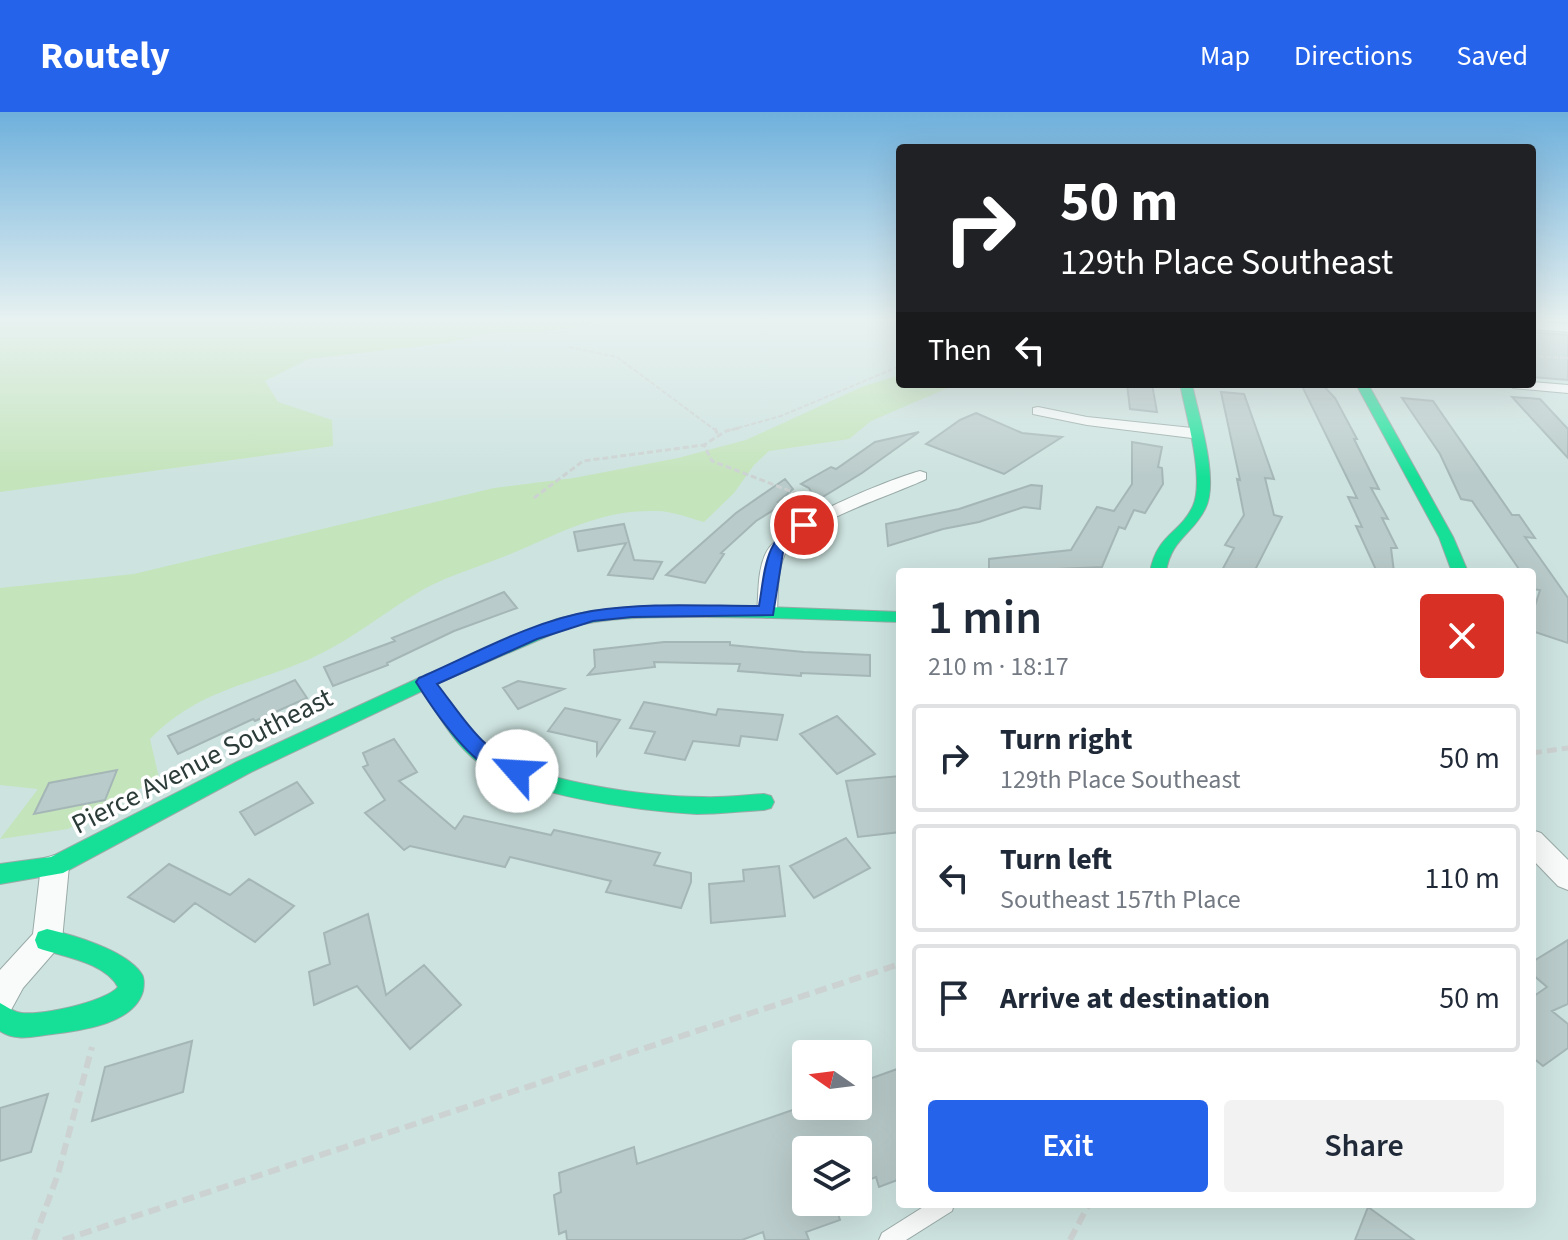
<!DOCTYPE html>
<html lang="en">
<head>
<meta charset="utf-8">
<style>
	body { margin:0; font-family:"Source Sans 3",sans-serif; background:#f2f2f3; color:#1f2937; height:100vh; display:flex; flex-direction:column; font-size:30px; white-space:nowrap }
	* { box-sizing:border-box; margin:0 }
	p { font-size:26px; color:#747a83 }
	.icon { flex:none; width:44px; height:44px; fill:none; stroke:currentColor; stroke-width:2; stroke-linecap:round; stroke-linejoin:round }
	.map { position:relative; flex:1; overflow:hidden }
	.drawer { position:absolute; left:896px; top:456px; width:640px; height:640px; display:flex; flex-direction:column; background:#fff; border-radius:8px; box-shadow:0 8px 32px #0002 }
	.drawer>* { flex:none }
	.banner { position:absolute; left:896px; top:32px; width:640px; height:244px; border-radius:8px; box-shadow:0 8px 32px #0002; background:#202124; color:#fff; overflow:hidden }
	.needle { width:52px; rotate:284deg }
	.buttons { position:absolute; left:792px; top:928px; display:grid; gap:16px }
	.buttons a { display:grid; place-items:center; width:80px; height:80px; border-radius:8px; background:#fff; box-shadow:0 8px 32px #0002; font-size:40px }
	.pin { position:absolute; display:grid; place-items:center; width:68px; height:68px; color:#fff; margin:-34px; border:4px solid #fff; border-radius:50%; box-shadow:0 2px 8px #0007 }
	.me { position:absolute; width:88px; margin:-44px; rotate:296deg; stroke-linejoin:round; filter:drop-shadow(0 0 6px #0008) }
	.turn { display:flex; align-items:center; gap:28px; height:168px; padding:0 32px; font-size:36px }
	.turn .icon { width:104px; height:104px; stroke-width:2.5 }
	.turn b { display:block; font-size:56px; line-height:68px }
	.then { display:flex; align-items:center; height:76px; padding:0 32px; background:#0003; gap:16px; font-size:30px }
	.round { display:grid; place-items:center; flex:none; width:84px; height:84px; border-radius:8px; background:#f2f2f3 }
	.head { display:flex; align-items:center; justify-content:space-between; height:136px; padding:0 32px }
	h1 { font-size:48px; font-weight:600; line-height:60px }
	.primary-button { display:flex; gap:16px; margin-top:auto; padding:16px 32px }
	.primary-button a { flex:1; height:92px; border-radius:8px; background:#2563eb; color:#fff; font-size:32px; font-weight:600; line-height:92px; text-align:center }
	.primary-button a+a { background:#f2f2f3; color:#1f2937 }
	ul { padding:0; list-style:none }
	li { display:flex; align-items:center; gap:24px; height:108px; margin:0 16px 12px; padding:0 16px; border:4px solid #e0e1e3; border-radius:8px }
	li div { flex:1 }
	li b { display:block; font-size:30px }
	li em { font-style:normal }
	header { display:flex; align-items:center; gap:48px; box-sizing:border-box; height:112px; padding:0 40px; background:#2563eb; color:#fff }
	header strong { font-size:38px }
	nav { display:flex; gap:44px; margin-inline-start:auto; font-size:28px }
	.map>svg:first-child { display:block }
	.green { fill:#c4e4bb }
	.building { fill:#b9cbca; stroke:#a5b6b6; stroke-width:2 }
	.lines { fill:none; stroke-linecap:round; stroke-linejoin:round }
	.lane-casing { stroke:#99aaa7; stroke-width:2 }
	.street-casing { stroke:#99aaa7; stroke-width:2 }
	.fast-casing { stroke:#99aaa7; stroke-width:2 }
	.path-far3 { stroke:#ccd2d1; stroke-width:2; stroke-dasharray:5 2; stroke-linecap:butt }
	.path-far2 { stroke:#ccd2d1; stroke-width:3; stroke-dasharray:6 3; stroke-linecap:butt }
	.path-far1 { stroke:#ccd2d1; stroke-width:5; stroke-dasharray:10 5; stroke-linecap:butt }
	.path { stroke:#ccd2d1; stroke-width:6; stroke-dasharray:12 6; stroke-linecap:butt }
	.lane { fill:#f8fbfa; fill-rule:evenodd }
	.street { fill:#f8fbfa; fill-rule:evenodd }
	.fast { fill:#16e098; fill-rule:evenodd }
	.route { fill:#2563eb; stroke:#184099; stroke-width:2 }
	.labels { text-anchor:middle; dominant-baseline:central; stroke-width:7; stroke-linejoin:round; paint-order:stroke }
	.street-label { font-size:28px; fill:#2c3c39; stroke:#fff }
</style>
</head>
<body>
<header>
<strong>Routely</strong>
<nav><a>Map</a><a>Directions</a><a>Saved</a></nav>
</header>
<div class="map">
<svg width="1568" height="1128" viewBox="0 0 1568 1128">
	<rect width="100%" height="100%" fill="#cde3df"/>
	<path class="green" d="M0 208H602L582 214 538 220H494L447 231 308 247 265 269 278 290 332 308 333 334 0 380Z
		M900 263V272H957L871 309 849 327 769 339 754 353 734 381 704 410C689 406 672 399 657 399 599 397 559 422 508 443 481 454 450 463 424 477 387 498 354 526 316 544 255 573 201 575 150 627L159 666 68 717 0 727 38 677 0 673V476L134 462 494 376 574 366 678 346 746 328 864 274Z"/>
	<path class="building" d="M1532 220 1568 223V268L1532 265Z
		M1127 272H1152L1157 300 1130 297Z
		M1301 272H1322L1335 286 1357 327H1354L1379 377 1371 376 1388 407 1382 406 1397 436H1391L1394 460H1377L1356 414 1362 415 1348 385 1357 386Z
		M1221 280 1244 282 1274 367 1265 366 1274 403 1282 405 1254 460H1221L1234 436 1225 433 1244 403 1237 367 1240 368Z
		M1512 285 1540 287 1568 317V346Z
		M1402 286 1433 289 1512 403H1519L1535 426 1525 425 1568 486V531L1532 519V503L1540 478 1532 477V460H1521L1472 389 1461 387 1440 342Z
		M976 301 1022 321 1062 325 1004 362 926 332 960 308Z
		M919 320 862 361 816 389 809 376 801 372 831 355 836 357 875 330Z
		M1132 330 1162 335 1158 355 1162 356 1163 372 1145 401 1134 398 1125 417 1119 415 1102 455 989 460V447L1071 438 1097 395 1114 399 1132 372Z
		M785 367 793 377 778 390 783 392 756 409 721 441 724 442 705 471 666 463 736 401Z
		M1031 373 1042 374 1040 397 1024 395 979 410 943 417 888 434 886 412 959 397Z
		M624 412 634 448 662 450 653 467 608 463 626 431 578 439 574 420Z
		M504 480 517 496 454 519 387 551 388 553 333 574 324 555 395 529 392 526Z
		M664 530H730V533L804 540 870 543V564L801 561V564L738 559 740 552 654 550 655 555 588 563 595 555 594 538Z
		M295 568 307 586 255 609 253 607 178 642 168 624Z
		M518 569 564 577 518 597 503 576Z
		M644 590 716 603 718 597 783 603 777 628 741 624 739 634 693 629 685 648 645 641 655 620 630 616Z
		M565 596 620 608 597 643V630L548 619Z
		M837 604 875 642 837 662 800 622Z
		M394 627 417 660 399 669 455 717 464 704 551 723 554 718 660 741 654 753 691 761V770L681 796 606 780 611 769 510 745 505 755 410 734 404 738 365 701 385 688 363 655 368 653 363 641Z
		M117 658 105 688 34 702 49 671Z
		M900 664V720L858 725 846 669Z
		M297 670 313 691 255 723 240 700Z
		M846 726 870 756 814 786 790 754Z
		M169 752 230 783 249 767 294 794 255 830 195 791 174 810 128 785Z
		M779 754 785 804 711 811 709 772 744 769 743 758Z
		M368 802 386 883 424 853 461 893 410 937 357 874 314 893 309 860 330 852 324 821Z
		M1568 828V892L1552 899 1568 912V936L1543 954 1532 945V882L1534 884 1547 875 1532 862V850Z
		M192 929 183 980 92 1009 105 955Z
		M900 956V1067L879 1075 876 1065 858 1072V1038H806V1090H834L840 1108 806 1120 809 1128H765L763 1120 742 1128H567L566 1119 559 1122 554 1083 561 1080 559 1061 634 1035 637 1052 804 994H858V971Z
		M48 982 31 1040 0 1049V996Z
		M1368 1095 1414 1128H1355Z"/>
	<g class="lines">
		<defs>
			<path id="lane" d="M928 1092H954L952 1099 906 1128H879L882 1121Z"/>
			<path id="street" d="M1532 209 1568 212V220L1532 217Z
				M1532 270 1568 273V281L1513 276 1506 272Z
				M1038 295 1087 305 1192 316 1200 321 1192 326 1087 313 1033 302V296Z
				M920 359 926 361V367C894 383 796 412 784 444 777 461 778 482 777 500L767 506 760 504 757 500C759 480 757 457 767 439 784 410 887 368 920 359Z
				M1532 718 1541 721 1568 748V778L1558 774 1532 747Z
				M55 743 65 746 69 754 62 828 57 837 23 876 11 898 0 902V858L33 822 41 754 45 746Z"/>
			<path id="fast" d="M1180 272H1192C1198 302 1220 369 1205 397 1192 423 1171 427 1166 460H1150C1157 422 1180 422 1193 394 1205 367 1186 302 1180 272Z
				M1356 272H1368L1453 425 1468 460H1452L1439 425Z
				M632 495H767L900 500V510C834 508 769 505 703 505 658 505 613 504 569 515L436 572C453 594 467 622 490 638 535 670 647 685 703 685 723 686 744 683 764 682L771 684 774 690 771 696 764 698C742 699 719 702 697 702 640 699 517 683 474 647 452 629 438 601 422 579L251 660 63 761 0 772V752L51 745 237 650 419 566 557 507 591 499Z
				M47 817C73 823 125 838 141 861 145 866 144 873 143 879 134 912 82 918 53 922 34 924 17 930 0 919V891C6 894 11 898 17 900 34 906 106 890 118 875 105 850 63 845 38 836L35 828 38 820Z"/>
		</defs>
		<use href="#lane" class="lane-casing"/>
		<use href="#street" class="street-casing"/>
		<use href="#fast" class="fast-casing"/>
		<path class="path-far3" d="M569 235 617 245 715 318
			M1532 244 1568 246
			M731 318 781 304 900 254"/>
		<path class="path-far2" d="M715 316 718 324
			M739 316 726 319 704 333 712 349 816 389
			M534 386 583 349 704 333"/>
		<path class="path-far1" d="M1532 641 1568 636"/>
		<path class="path" d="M34 1128 58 1062 92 935
			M63 1128 900 852
			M1070 1128 1089 1092"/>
		<use href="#lane" class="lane"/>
		<use href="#street" class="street"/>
		<use href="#fast" class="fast"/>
	</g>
	<linearGradient id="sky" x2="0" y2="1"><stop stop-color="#6eb0dc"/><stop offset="0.57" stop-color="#e8f2f1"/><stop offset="1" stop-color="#e8f2f1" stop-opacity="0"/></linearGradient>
	<rect width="1568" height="365" fill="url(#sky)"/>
	<path class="route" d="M804 409 812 413 791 428 783 440 773 503 632 505 593 509 537 527 437 572C463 605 482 641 524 654L527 659 524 664C485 677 434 599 416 570L419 566C474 542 532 509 592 499 646 490 704 494 759 494 765 460 764 421 804 409Z"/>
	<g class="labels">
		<g class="street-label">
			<text transform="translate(202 649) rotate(-27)">Pierce Avenue Southeast</text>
		</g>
	</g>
</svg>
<div class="buttons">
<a><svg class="needle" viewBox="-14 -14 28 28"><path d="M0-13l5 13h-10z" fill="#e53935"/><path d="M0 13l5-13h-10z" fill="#747a83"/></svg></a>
<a><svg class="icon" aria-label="layers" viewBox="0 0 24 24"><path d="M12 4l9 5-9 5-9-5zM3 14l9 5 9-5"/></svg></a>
</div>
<div class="pin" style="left:804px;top:413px;background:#d93025"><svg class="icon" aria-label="arrive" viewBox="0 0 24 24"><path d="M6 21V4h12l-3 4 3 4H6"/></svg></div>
<svg class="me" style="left:517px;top:659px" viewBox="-20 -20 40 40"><circle r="19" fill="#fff"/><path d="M0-13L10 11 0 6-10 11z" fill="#2563eb"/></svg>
<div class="banner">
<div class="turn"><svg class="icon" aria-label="right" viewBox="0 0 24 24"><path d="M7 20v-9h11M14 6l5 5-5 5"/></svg><div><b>50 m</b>129th Place Southeast</div></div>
<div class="then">Then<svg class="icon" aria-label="left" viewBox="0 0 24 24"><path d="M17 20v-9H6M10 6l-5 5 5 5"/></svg></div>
</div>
<section class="drawer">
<div class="head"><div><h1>1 min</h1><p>210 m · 18:17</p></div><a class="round" style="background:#d93025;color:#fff"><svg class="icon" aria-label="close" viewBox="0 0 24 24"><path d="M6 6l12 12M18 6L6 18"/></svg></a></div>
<ul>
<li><svg class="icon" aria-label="right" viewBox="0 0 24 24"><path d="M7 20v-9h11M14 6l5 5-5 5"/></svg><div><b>Turn right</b><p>129th Place Southeast</p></div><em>50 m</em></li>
<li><svg class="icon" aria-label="left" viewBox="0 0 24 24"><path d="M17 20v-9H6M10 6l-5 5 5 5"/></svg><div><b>Turn left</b><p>Southeast 157th Place</p></div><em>110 m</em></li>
<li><svg class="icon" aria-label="arrive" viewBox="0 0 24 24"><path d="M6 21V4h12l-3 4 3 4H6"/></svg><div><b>Arrive at destination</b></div><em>50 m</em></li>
</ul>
<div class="primary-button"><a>Exit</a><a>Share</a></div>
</section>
</div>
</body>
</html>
